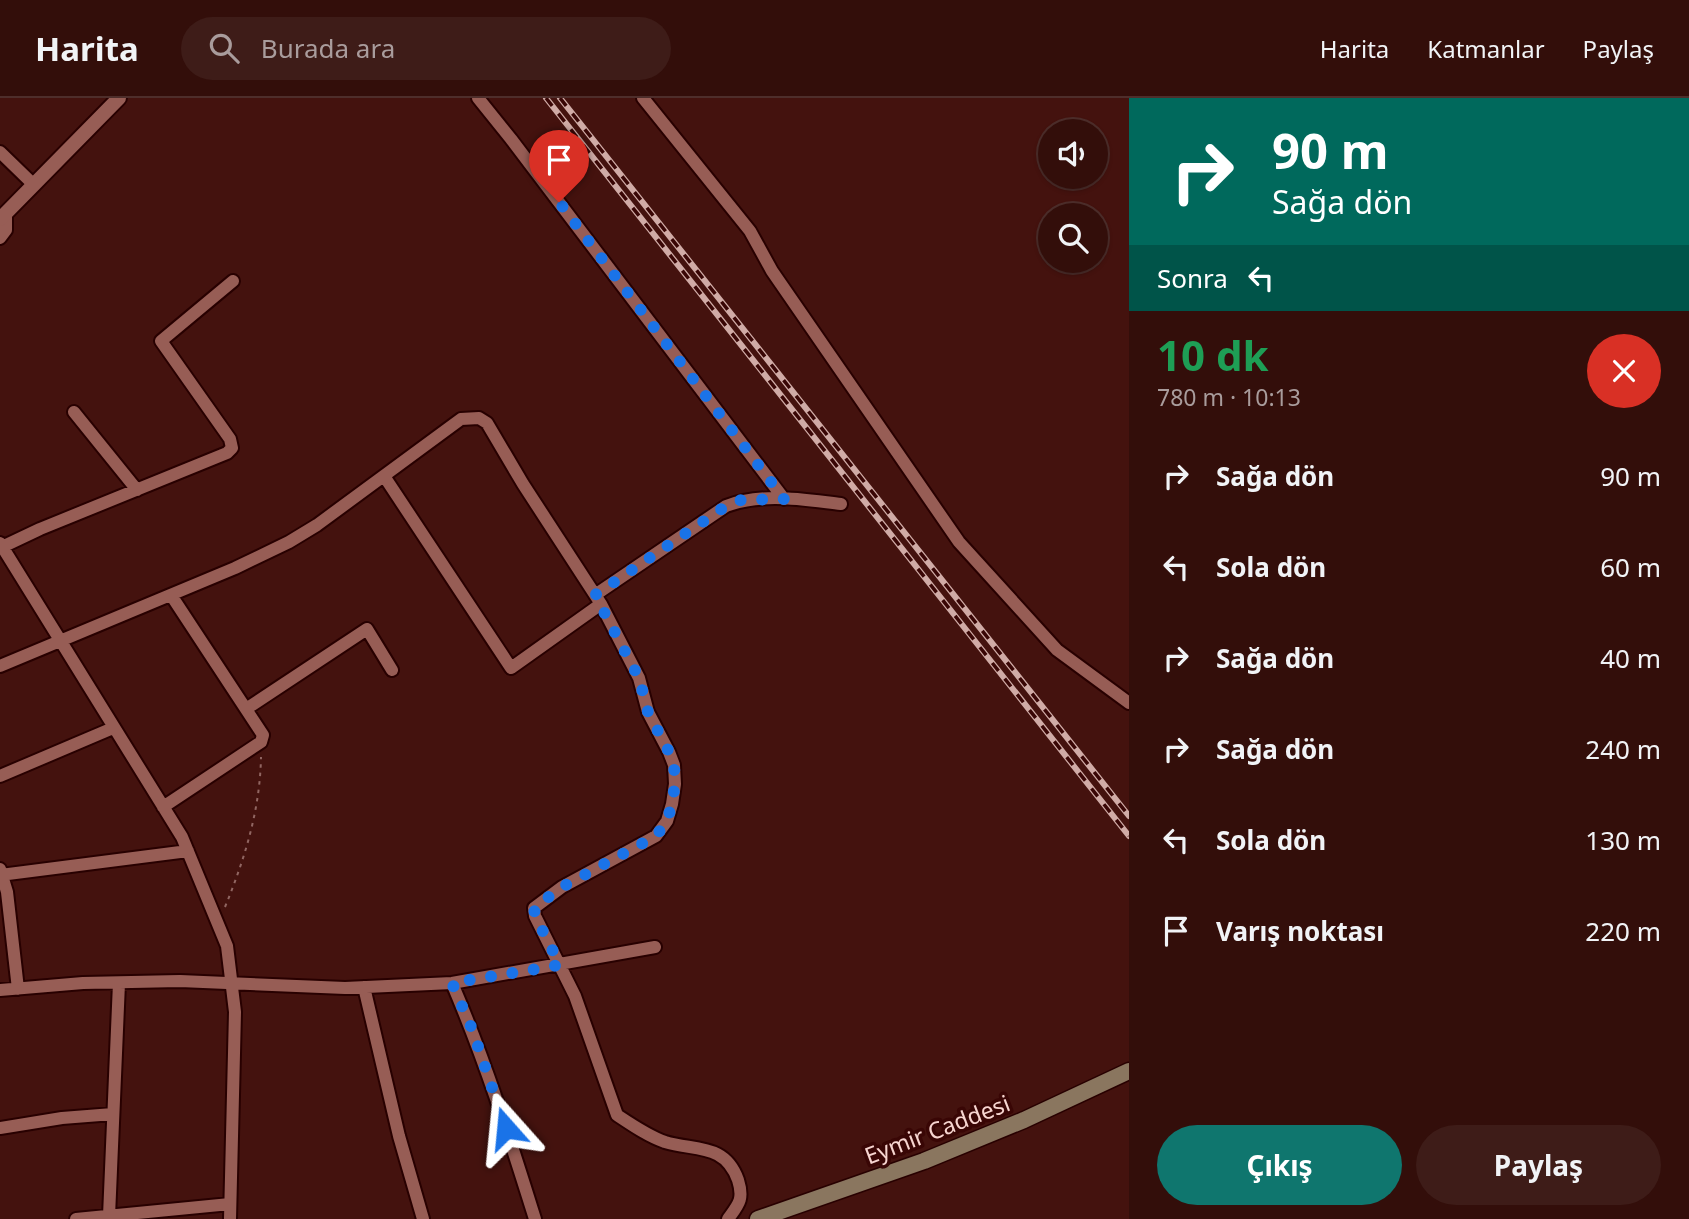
<!DOCTYPE html>
<html lang="tr">
<head>
<meta charset="utf-8">
<style>
	body { margin:0; font-family:"Noto Sans",sans-serif; background:#3e1c18; color:#f1f3f6; height:100vh; display:flex; flex-direction:column; font-size:26px; white-space:nowrap }
	* { box-sizing:border-box; margin:0 }
	p { font-size:23px; color:#a99c9c }
	.icon { flex:none; width:38px; height:38px; fill:none; stroke:currentColor; stroke-width:2; stroke-linecap:round; stroke-linejoin:round }
	.map { position:relative; flex:1; overflow:hidden }
	.side { display:flex; flex-direction:column; background:#330e0a; width:560px }
	.side>* { flex:none }
	.guide { background:#00695c; color:#fff; overflow:hidden }
	.buttons { position:absolute; left:1038px; top:21px; display:grid; gap:14px }
	.buttons a { display:grid; place-items:center; width:70px; height:70px; border-radius:50%; background:#330e0a; box-shadow:0 2px 5px #0004,0 0 0 2px #4e2e2b; font-size:35px }
	.pin { position:absolute; display:grid; place-items:center; width:60px; height:60px; color:#fff; margin:-72px -30px; border-radius:50% 50% 50% 0; rotate:-45deg; box-shadow:0 0 7px #0007 }
	.pin .icon { rotate:45deg }
	.me { position:absolute; width:77px; margin:-38px; rotate:342deg; stroke-linejoin:round; filter:drop-shadow(0 0 5px #0008) }
	.turn { display:flex; align-items:center; gap:24px; height:147px; padding:0 28px; font-size:32px }
	.turn .icon { width:91px; height:91px; stroke-width:2.5 }
	.turn b { display:block; font-size:49px; line-height:60px }
	.then { display:flex; align-items:center; height:66px; padding:0 28px; background:#0003; gap:14px; font-size:26px }
	.round { display:grid; place-items:center; flex:none; width:74px; height:74px; border-radius:37px; background:#3e1c18 }
	.head { display:flex; align-items:center; justify-content:space-between; height:119px; padding:0 28px }
	h1 { font-size:42px; font-weight:700; line-height:52px; color:#1e9e55 }
	.primary-button { display:flex; gap:14px; margin-top:auto; padding:14px 28px }
	.primary-button a { flex:1; height:80px; border-radius:42px; background:#0f766e; color:#fff; font-size:28px; font-weight:700; line-height:80px; text-align:center }
	.primary-button a+a { background:#3e1c18; color:#f1f3f6 }
	ul { padding:0; list-style:none }
	li { display:flex; align-items:center; gap:21px; height:91px; padding:0 28px }
	li div { flex:1 }
	li b { display:block; font-size:26px }
	li em { font-style:normal }
	header { display:flex; align-items:center; gap:42px; box-sizing:border-box; height:98px; padding:0 35px; background:#330e0a; border-bottom:2px solid #4e2e2b }
	header strong { font-size:33px }
	nav { display:flex; gap:38px; margin-inline-start:auto; font-size:24px }
	.search { width:490px; height:63px; background:#3e1c18; display:flex; align-items:center; gap:18px; box-sizing:border-box; padding:0 24px; border-radius:38px; color:#a99c9c; font-size:26px }
	main { display:flex; flex:1; min-height:0 }
	.map>svg:first-child { display:block }
	.lines { fill:none; stroke-linecap:round; stroke-linejoin:round }
	.minor-casing { stroke:#280000; stroke-width:16 }
	.tertiary-casing { stroke:#280000; stroke-width:18 }
	.secondary-casing { stroke:#280000; stroke-width:19 }
	.path { stroke:#916662; stroke-width:2; stroke-dasharray:3.5 5; stroke-linecap:butt }
	.minor { stroke:#975d55; stroke-width:12 }
	.tertiary { stroke:#975d55; stroke-width:14 }
	.secondary { stroke:#8a765f; stroke-width:16 }
	.rail-casing { stroke:#d0aba6; stroke-width:6 }
	.rail { stroke:#390605; stroke-width:3.5; stroke-dasharray:10; stroke-linecap:butt }
	.route { stroke:#1a73e8; stroke-width:12; stroke-dasharray:0 21.6 }
	.labels { text-anchor:middle; dominant-baseline:central; stroke-width:7; stroke-linejoin:round; paint-order:stroke }
	.street-label { font-size:23px; fill:#f7d5d0; stroke:#390605 }
</style>
</head>
<body>
<header>
<strong>Harita</strong>
<div class="search"><svg class="icon" aria-label="search" viewBox="0 0 24 24"><circle cx="10" cy="10" r="6"/><path d="M15 15l6 6"/></svg>Burada ara</div>
<nav><a>Harita</a><a>Katmanlar</a><a>Paylaş</a></nav>
</header>
<main>
<div class="map">
<svg width="1129" height="1121" viewBox="0 0 1129 1121">
	<rect width="100%" height="100%" fill="#44120e"/>
	<g class="lines">
		<defs>
			<path id="minor" d="M478 0 511 41 784 401
				M643 0 750 133 772 173 959 444 1057 552 1129 605
				M0 54 34 87
				M0 140 6 132V115
				M74 314 137 392
				M384 378 511 570 601 506
				M0 445 182 739 227 848 235 914 230 1121
				M2 449 40 431 227 355 232 350 230 341 161 243 233 183
				M595 497 726 408C762 394 805 402 841 406
				M0 568 235 470 289 444 317 427 461 321 479 320 487 325 523 386 601 506 639 580 648 614 669 654 674 667 675 686 672 706 667 723 656 738 562 789 534 810 535 818 575 898 617 1017C632 1027 648 1038 665 1044 695 1053 725 1045 738 1082 744 1101 739 1106 728 1121
				M246 611 367 531 392 572
				M0 678 113 630
				M163 709 261 644 263 637 171 497
				M0 771 7 794 18 891
				M0 777 188 753
				M452 885C485 962 510 1041 535 1121
				M364 889 399 1038 423 1121
				M0 892 83 885 180 883 345 890 452 885 655 849
				M0 1030 62 1020 113 1016
				M109 1118 119 885
				M76 1121 230 1106"/>
			<path id="tertiary" d="M0 121 119 0"/>
			<path id="secondary" d="M758 1121 924 1063 1024 1022 1129 973"/>
		</defs>
		<use href="#minor" class="minor-casing"/>
		<use href="#tertiary" class="tertiary-casing"/>
		<use href="#secondary" class="secondary-casing"/>
		<path class="path" d="M225 809C245 760 260 712 261 659"/>
		<use href="#minor" class="minor"/>
		<use href="#tertiary" class="tertiary"/>
		<use href="#secondary" class="secondary"/>
		<defs>
			<path id="rail" d="M546 0 1129 738
				M560 0 1129 718"/>
		</defs>
		<use href="#rail" class="rail-casing"/>
		<use href="#rail" class="rail"/>
	</g>
	<g class="lines">
		<path class="route" d="M506 1030 472 931 452 885 560 867 535 818 534 810 562 789 656 738 667 723 672 706 675 686 674 667 669 654 648 614 639 580 595 497 726 408 741 402 784 401 559 104"/>
	</g>
	<g class="labels">
		<g class="street-label">
			<text transform="translate(937 1031) rotate(-21)">Eymir Caddesi</text>
		</g>
	</g>
</svg>
<div class="buttons">
<a><svg class="icon" aria-label="sound" viewBox="0 0 24 24"><path d="M4 9h4l5-4v14l-5-4H4zM17 9q2 3 0 6"/></svg></a>
<a><svg class="icon" aria-label="search" viewBox="0 0 24 24"><circle cx="10" cy="10" r="6"/><path d="M15 15l6 6"/></svg></a>
</div>
<div class="pin" style="left:559px;top:104px;background:#d93025"><svg class="icon" aria-label="arrive" viewBox="0 0 24 24"><path d="M6 21V4h12l-3 4 3 4H6"/></svg></div>
<svg class="me" style="left:506px;top:1030px" viewBox="-20 -20 40 40"><path d="M0-17L14 15 0 8-14 15z" fill="#1a73e8" stroke="#fff" stroke-width="4"/></svg>
</div>
<section class="side">
<div class="guide">
<div class="turn"><svg class="icon" aria-label="right" viewBox="0 0 24 24"><path d="M7 20v-9h11M14 6l5 5-5 5"/></svg><div><b>90 m</b>Sağa dön</div></div>
<div class="then">Sonra<svg class="icon" aria-label="left" viewBox="0 0 24 24"><path d="M17 20v-9H6M10 6l-5 5 5 5"/></svg></div>
</div>
<div class="head"><div><h1>10 dk</h1><p>780 m · 10:13</p></div><a class="round" style="background:#d93025;color:#fff"><svg class="icon" aria-label="close" viewBox="0 0 24 24"><path d="M6 6l12 12M18 6L6 18"/></svg></a></div>
<ul>
<li><svg class="icon" aria-label="right" viewBox="0 0 24 24"><path d="M7 20v-9h11M14 6l5 5-5 5"/></svg><div><b>Sağa dön</b></div><em>90 m</em></li>
<li><svg class="icon" aria-label="left" viewBox="0 0 24 24"><path d="M17 20v-9H6M10 6l-5 5 5 5"/></svg><div><b>Sola dön</b></div><em>60 m</em></li>
<li><svg class="icon" aria-label="right" viewBox="0 0 24 24"><path d="M7 20v-9h11M14 6l5 5-5 5"/></svg><div><b>Sağa dön</b></div><em>40 m</em></li>
<li><svg class="icon" aria-label="right" viewBox="0 0 24 24"><path d="M7 20v-9h11M14 6l5 5-5 5"/></svg><div><b>Sağa dön</b></div><em>240 m</em></li>
<li><svg class="icon" aria-label="left" viewBox="0 0 24 24"><path d="M17 20v-9H6M10 6l-5 5 5 5"/></svg><div><b>Sola dön</b></div><em>130 m</em></li>
<li><svg class="icon" aria-label="arrive" viewBox="0 0 24 24"><path d="M6 21V4h12l-3 4 3 4H6"/></svg><div><b>Varış noktası</b></div><em>220 m</em></li>
</ul>
<div class="primary-button"><a>Çıkış</a><a>Paylaş</a></div>
</section>
</main>
</body>
</html>
